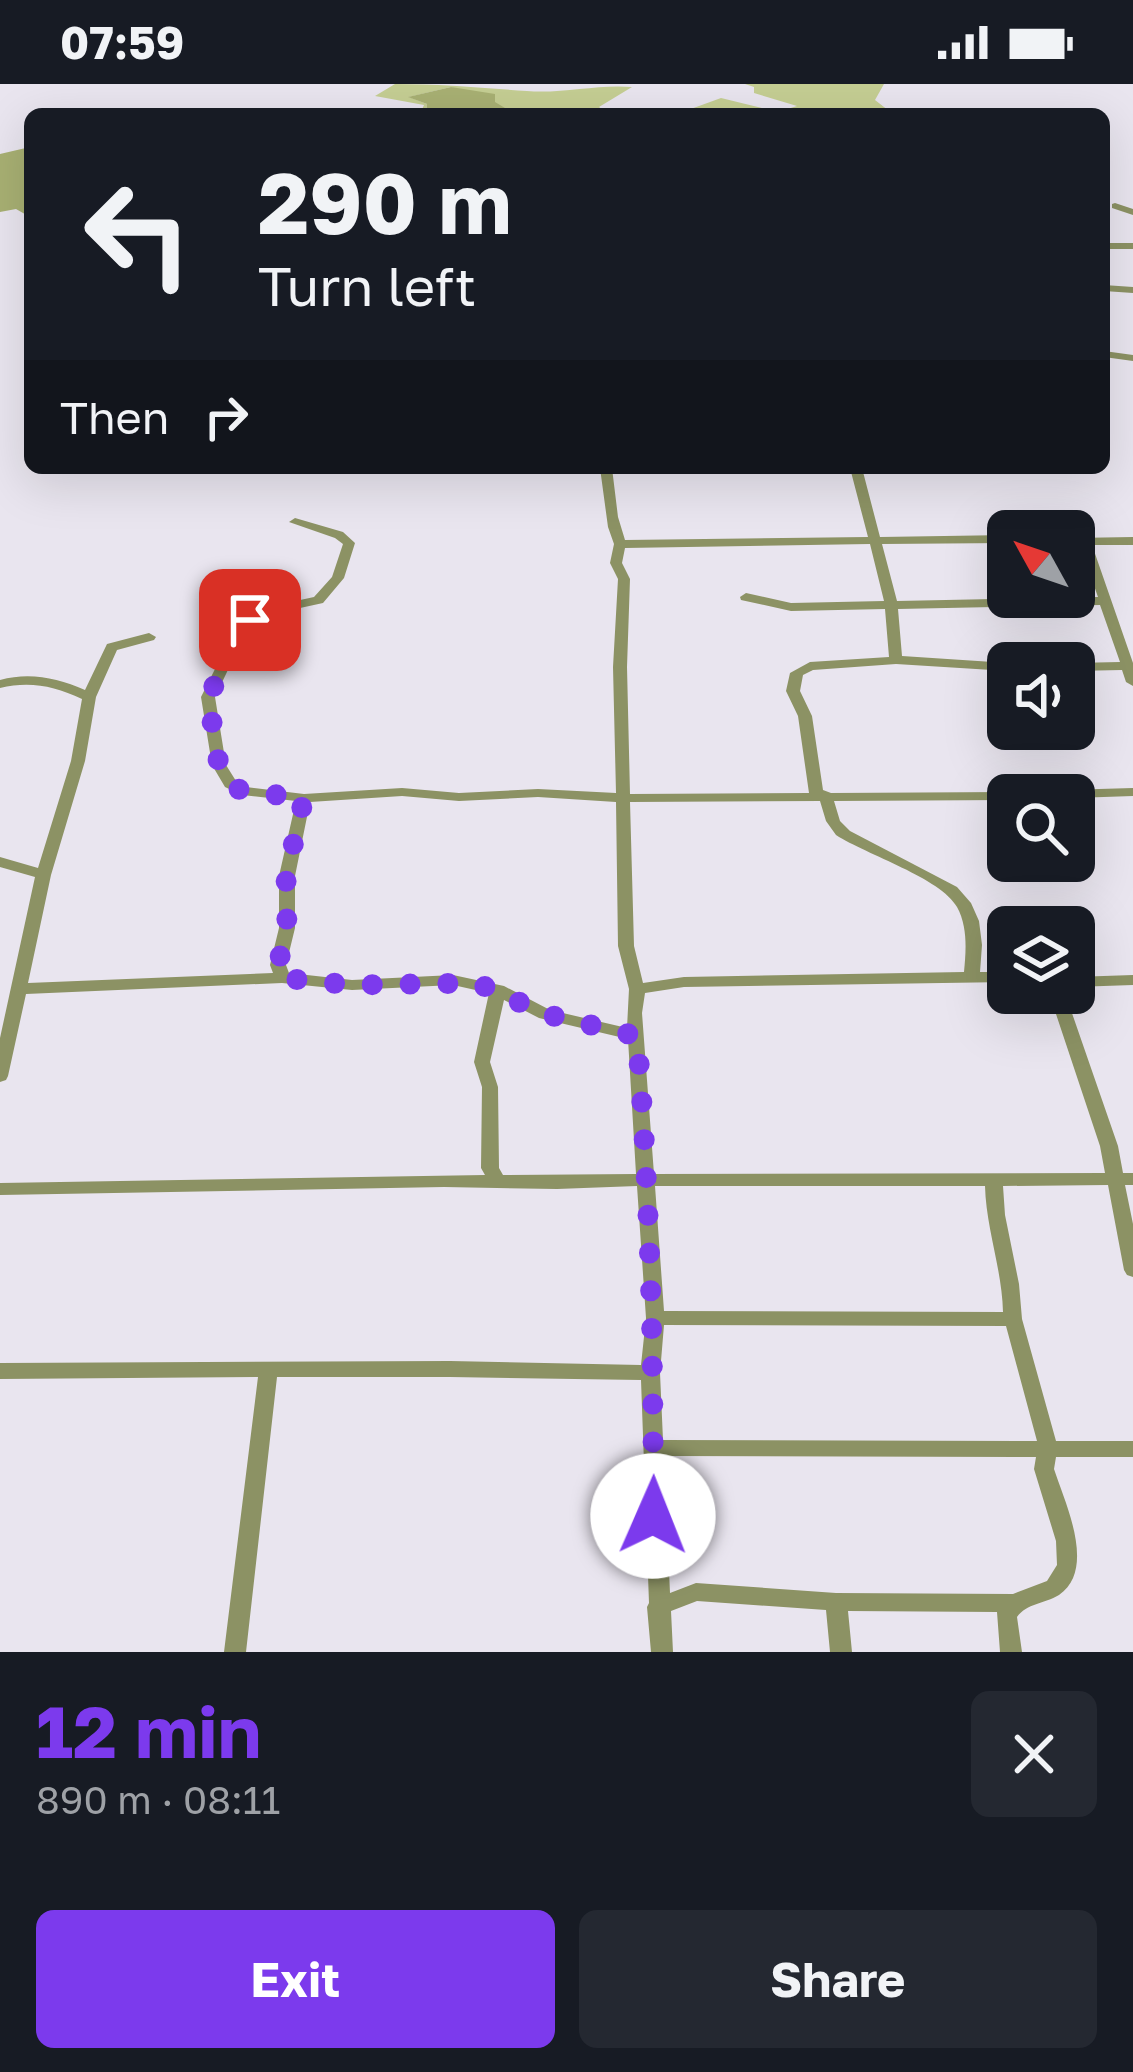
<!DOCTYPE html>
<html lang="en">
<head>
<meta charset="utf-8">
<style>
	body { margin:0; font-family:"Golos Text",sans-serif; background:#242831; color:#f1f3f6; height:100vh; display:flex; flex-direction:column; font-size:45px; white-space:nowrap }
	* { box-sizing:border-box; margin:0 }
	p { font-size:39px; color:#9ea1a6 }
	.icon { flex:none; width:66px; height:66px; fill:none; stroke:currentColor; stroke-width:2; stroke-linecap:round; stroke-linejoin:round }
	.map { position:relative; height:1568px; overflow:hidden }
	.sheet { display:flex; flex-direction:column; background:#171b24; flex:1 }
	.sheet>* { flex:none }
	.hud { position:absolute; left:24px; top:24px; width:1086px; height:366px; border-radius:18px; box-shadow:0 12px 48px #0002; background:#171b24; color:#f1f3f6; overflow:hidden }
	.needle { width:78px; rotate:310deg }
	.controls { position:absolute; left:987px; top:426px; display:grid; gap:24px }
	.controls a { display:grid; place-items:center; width:108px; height:108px; border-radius:18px; background:#171b24; box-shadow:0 12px 48px #0002; font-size:60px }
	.pin { position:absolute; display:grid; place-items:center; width:102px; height:102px; color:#fff; margin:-51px; border-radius:24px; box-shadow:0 6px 18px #0006 }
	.me { position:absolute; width:132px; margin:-66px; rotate:1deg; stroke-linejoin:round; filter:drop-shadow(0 0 9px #0008) }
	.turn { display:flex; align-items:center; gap:42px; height:252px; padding:0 36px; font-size:54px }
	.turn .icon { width:156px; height:156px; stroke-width:2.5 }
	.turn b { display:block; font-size:84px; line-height:102px }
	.then { display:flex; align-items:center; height:114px; padding:0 36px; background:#0003; gap:24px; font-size:45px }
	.round { display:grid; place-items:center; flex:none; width:126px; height:126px; border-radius:18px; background:#242831 }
	.summary { display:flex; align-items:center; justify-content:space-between; height:204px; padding:0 36px }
	h1 { font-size:72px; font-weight:700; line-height:90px; color:#7c3aed }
	.cta { display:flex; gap:24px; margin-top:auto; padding:24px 36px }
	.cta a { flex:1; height:138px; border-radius:18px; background:#7c3aed; color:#fff; font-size:48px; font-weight:700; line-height:138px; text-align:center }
	.cta a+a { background:#242831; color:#f1f3f6 }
	.status { display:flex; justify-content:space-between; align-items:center; height:84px; padding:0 60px; background:#171b24; direction:ltr }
	.status svg { height:33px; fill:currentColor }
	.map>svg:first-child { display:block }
	.green { fill:#c5ce93 }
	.forest { fill:#a8b073 }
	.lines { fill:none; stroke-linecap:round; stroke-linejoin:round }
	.minor { fill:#8c9264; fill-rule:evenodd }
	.route { stroke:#7c3aed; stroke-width:21; stroke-dasharray:0 37.8 }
</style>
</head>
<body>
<div class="status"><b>07:59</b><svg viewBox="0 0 49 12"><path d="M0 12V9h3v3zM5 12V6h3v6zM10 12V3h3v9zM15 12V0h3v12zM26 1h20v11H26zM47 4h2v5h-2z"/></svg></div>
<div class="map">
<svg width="1133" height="1568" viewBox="0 0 1133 1568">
	<rect width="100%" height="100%" fill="#e9e5ef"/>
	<path class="green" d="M395 0C440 0 483 4 527 7 562 10 597 0 632 3L599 23 608 30H515L451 3 409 13 427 20 426 30H420L424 21 375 12Z
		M745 0H884L875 16 893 30H677L721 14 778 28 797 22 754 9V3Z"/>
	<path class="forest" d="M451 3 495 10V18L515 30H426L427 20 408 13Z
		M30 63V133L16 125 0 128V70Z"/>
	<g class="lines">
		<path class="minor" d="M1115 119 1133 125V131L1112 124V120Z
			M1104 159H1133V165H1104Z
			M1104 201 1133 203V209L1104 207Z
			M1104 267 1133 271V277L1104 273Z
			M600 384H612L618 433 625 456 868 453 850 384H862L880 453 1008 451V459L882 460 897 517 1098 513 1080 462H1074V454L1133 453V461H1092L1133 579V602L1126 598 1122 586 1074 587V579L1120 578 1100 521 898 525 902 572 1008 579V587L896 580 813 586 803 591 800 607 812 632 823 706 831 709 1008 708 1015 711H1008V716L834 717 840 737 850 747 957 803 971 819 979 837 982 861 980 888H1008V898L684 903 645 909 642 929 654 1090 1105 1089 1100 1062 1049 909H1065L1118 1062 1123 1089H1133V1101H1125L1133 1140V1193L1127 1191 1124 1186 1108 1101 1003 1102 1005 1131 1019 1200 1022 1235 1056 1357H1133V1373H1056L1054 1385C1065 1419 1097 1485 1059 1511 1044 1520 1027 1519 1017 1533L1022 1568H1000L997 1528 848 1527 852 1568H830L826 1526 697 1517 671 1527 673 1568H651L647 1523 649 1519 641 1296 450 1293H277L246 1568H224L258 1293 0 1295V1279L450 1277 641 1281 646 1234 637 1102 557 1105 444 1103 0 1111V1099L485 1091 481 1084 482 1003 474 978 489 909 453 901 352 906 282 899 26 910 8 992 6 996 0 998V954L35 793 0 783V773L38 784 71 677 82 615C54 602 30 597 0 604V596C30 588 57 594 85 606L107 560 149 549 156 553 154 556 117 566 96 613 85 677 51 791 28 899 273 889 270 881 279 844V792L296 717 242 711 225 703 212 681 201 613 238 539 259 525 314 513 332 493 343 460 335 454 289 438 295 434 343 448 355 459 344 494 323 519 268 531 248 544 215 613 226 681 236 697 246 703 304 710 402 704 459 709 538 705 616 709 613 583 618 495 610 479 614 460 608 443ZM870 460 884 517 791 519 746 509 740 513 741 516 791 527 885 525 889 573 810 578 790 589 786 607 798 632 809 709 630 710 627 583 630 495 622 479 625 464ZM402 712 459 717 538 713 616 718 618 862 629 905 627 944 550 926 504 902 453 891 352 896 289 889 286 881 295 844V792L310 718ZM820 717 826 737 836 751C867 771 941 794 957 823 968 843 966 867 964 888L684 893 643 899 634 862 630 718ZM504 916 539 934 628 955 636 1090 503 1091 499 1084 498 1003 490 978ZM655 1102H985C986 1144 1002 1185 1003 1228L664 1227ZM664 1241 1006 1242 1037 1357 663 1356 660 1289ZM664 1372 1036 1373 1034 1385 1056 1457 1057 1481 1047 1497 1013 1510 836 1509 696 1499 670 1509Z
			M1133 704V712L1074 714V711H1024L1031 707Z
			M1133 891V901L1074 903V893Z"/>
	</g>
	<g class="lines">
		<path class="route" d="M250 536 208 613 219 681 230 700 242 707 304 714 286 792 287 844 278 881 282 894 352 901 477 899 545 930 637 952C650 1112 654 1272 653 1432"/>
	</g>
</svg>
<div class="controls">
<a><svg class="needle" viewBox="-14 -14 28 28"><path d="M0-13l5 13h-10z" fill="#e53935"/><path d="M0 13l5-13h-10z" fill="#9ea1a6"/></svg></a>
<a><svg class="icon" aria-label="sound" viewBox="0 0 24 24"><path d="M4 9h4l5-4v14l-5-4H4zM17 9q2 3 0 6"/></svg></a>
<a><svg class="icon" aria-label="search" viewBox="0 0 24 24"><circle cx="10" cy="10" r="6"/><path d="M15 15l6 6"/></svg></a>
<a><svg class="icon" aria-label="layers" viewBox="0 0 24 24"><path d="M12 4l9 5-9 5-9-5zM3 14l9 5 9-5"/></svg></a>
</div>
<div class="pin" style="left:250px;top:536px;background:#d93025"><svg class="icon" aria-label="arrive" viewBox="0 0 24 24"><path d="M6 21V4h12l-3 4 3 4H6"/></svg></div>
<svg class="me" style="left:653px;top:1432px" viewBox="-20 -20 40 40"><circle r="19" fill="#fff"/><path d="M0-13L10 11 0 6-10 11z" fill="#7c3aed"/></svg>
<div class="hud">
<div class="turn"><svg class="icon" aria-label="left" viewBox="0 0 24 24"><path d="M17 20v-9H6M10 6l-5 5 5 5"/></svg><div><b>290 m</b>Turn left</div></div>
<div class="then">Then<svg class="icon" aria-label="right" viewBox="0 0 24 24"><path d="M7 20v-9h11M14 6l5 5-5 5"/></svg></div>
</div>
</div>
<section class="sheet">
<div class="summary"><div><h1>12 min</h1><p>890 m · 08:11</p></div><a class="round"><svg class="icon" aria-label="close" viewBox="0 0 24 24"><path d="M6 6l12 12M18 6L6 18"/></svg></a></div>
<div class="cta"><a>Exit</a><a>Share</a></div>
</section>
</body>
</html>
